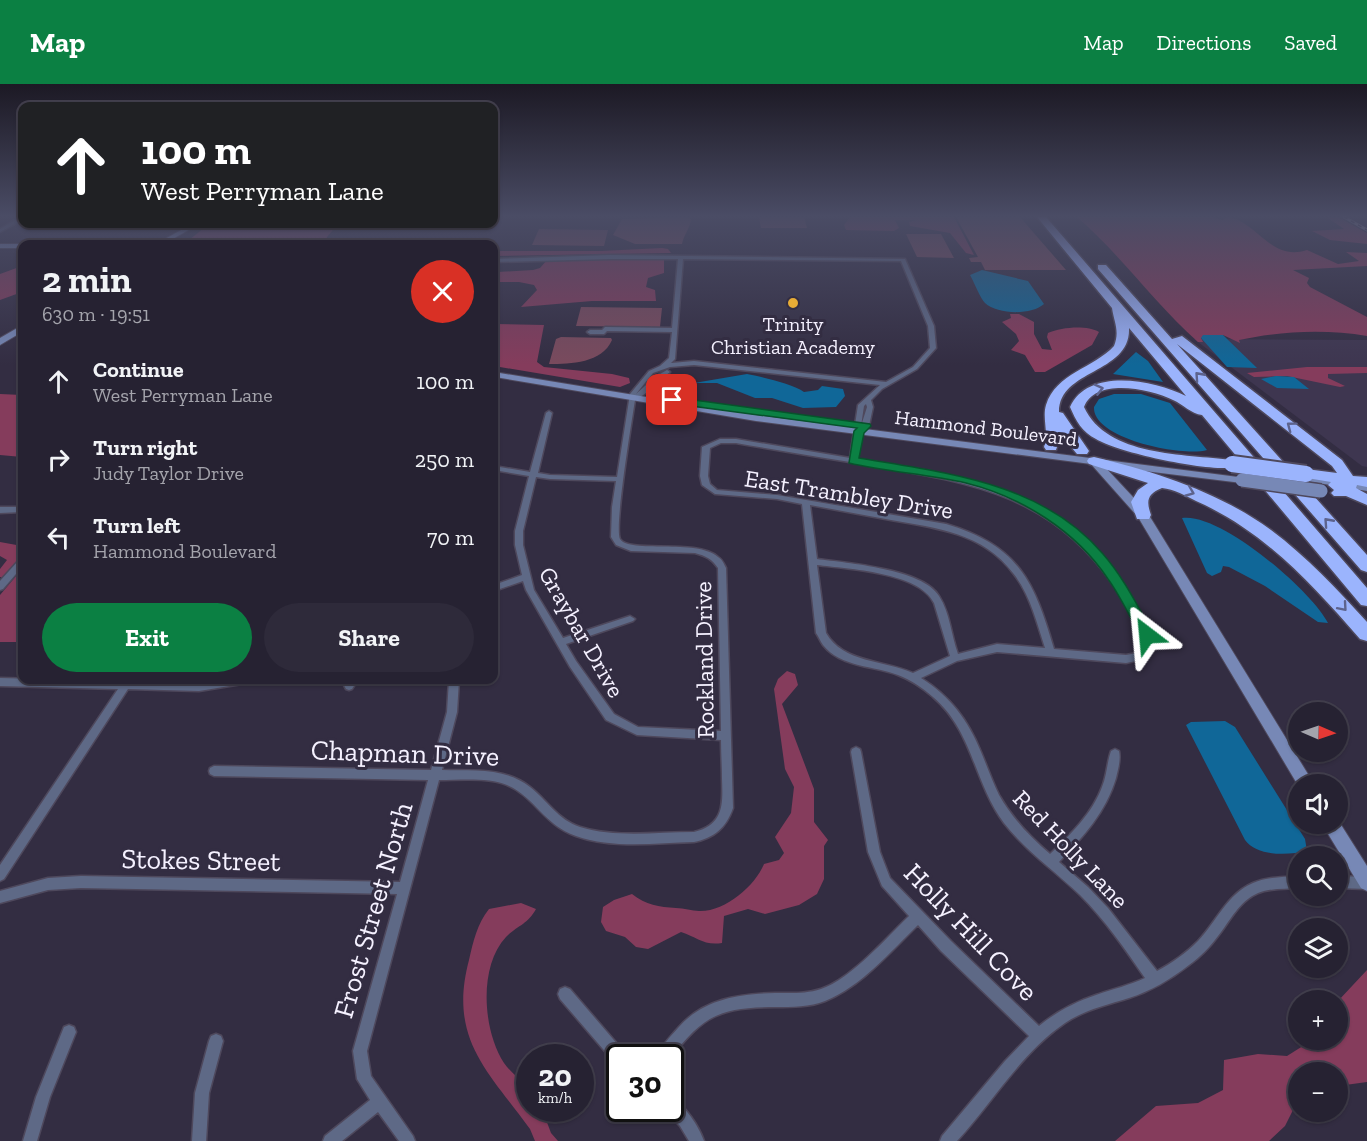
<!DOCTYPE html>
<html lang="en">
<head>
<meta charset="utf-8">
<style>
	body { margin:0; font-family:"Zilla Slab",serif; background:#2e2a3a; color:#f1f3f6; height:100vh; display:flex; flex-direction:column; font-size:22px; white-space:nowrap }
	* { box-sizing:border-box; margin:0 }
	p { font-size:20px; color:#a4a4ac }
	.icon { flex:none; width:33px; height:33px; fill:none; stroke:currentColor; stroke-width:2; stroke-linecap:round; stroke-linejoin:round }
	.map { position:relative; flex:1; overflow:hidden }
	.sheet { position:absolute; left:18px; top:156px; width:480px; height:444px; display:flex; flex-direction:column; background:#262232; border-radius:12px; box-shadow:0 2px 4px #0004,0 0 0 2px #423f4d }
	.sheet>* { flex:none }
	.guide { position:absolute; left:18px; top:18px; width:480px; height:126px; border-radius:12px; box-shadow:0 2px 4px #0004,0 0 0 2px #423f4d; background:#202124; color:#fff; overflow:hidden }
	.needle { width:39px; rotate:92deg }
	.controls { position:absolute; left:1288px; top:618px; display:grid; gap:12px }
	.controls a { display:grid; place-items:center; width:60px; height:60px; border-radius:50%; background:#262232; box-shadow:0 2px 4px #0004,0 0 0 2px #423f4d; font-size:30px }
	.speed { position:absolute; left:516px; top:960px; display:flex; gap:12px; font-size:30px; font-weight:700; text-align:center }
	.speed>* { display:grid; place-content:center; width:78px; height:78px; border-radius:50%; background:#262232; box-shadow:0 2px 4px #0004,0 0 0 2px #423f4d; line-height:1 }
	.speed small { font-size:15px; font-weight:400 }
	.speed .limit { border:3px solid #111; border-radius:9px; background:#fff; color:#111 }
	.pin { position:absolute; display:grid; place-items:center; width:51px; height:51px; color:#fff; margin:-26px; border-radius:12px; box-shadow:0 3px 9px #0006 }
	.me { position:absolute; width:66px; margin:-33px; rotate:331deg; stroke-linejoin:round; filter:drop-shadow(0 0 4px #0008) }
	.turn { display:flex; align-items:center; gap:21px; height:126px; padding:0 24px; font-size:27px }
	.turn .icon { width:78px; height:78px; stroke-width:2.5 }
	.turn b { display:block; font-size:42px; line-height:51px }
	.round { display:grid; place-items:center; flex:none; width:63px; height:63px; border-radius:32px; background:#2e2a3a }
	.overview { display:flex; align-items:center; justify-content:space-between; height:102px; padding:0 24px }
	h1 { font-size:36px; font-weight:700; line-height:45px }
	.primary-button { display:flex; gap:12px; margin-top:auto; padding:12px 24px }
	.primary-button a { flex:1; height:69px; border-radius:36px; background:#0b8043; color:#fff; font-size:24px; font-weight:700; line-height:69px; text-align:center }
	.primary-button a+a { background:#2e2a3a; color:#f1f3f6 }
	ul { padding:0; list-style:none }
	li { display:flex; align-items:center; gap:18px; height:78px; padding:0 24px }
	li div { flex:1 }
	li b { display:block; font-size:22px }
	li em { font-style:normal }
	header { display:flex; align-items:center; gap:36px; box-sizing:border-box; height:84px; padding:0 30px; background:#0b8043; color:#fff }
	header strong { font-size:28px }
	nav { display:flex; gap:33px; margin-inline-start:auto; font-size:21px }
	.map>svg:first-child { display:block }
	.built { fill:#3e3650 }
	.green { fill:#7a4a5d }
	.forest { fill:#853c5c }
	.water { fill:#106798 }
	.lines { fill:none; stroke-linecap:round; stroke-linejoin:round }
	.street-casing { stroke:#4e485c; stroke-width:3 }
	.secondary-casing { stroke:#4e485c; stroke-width:2 }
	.highway-casing { stroke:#4e485c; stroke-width:3 }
	.street { fill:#5e6986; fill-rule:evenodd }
	.secondary { fill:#7788b6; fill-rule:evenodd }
	.highway { fill:#9bb4fd; fill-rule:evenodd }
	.rail-casing { stroke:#c2bdcd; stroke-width:3 }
	.rail { stroke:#332d42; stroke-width:1.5; stroke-dasharray:4; stroke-linecap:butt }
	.secondary-bridge-casing { stroke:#4e485c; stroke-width:16; stroke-linecap:butt }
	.highway-bridge-far1-casing { stroke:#4e485c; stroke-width:15; stroke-linecap:butt }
	.highway-bridge-casing { stroke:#4e485c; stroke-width:20; stroke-linecap:butt }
	.secondary-bridge { stroke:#7788b6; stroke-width:13 }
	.highway-bridge-far1 { stroke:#9bb4fd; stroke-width:13 }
	.highway-bridge { stroke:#9bb4fd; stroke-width:16 }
	.oneway { stroke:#5d638d }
	.route { fill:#0b8043; stroke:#07532c; stroke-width:1.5 }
	.poi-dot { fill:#e7ac36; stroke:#332d42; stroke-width:2 }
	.labels { text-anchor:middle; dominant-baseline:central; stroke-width:6; stroke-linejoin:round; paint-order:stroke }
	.far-poi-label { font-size:20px; fill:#f5f1ff; stroke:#332d42 }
	.far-street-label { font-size:20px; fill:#f5f1ff; stroke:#332d42 }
	.street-label { font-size:24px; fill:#f5f1ff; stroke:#332d42 }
	.near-street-label { font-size:28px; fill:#f5f1ff; stroke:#332d42 }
</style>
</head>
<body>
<header>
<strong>Map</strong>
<nav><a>Map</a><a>Directions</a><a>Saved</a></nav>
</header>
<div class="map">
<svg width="1367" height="1057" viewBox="0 0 1367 1057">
	<rect width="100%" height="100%" fill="#332d42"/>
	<path class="built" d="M1194 255 1367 256V383L1362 382Z"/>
	<path class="green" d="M685 133 691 135C690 145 684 150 682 160H635L613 151 622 135Z
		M759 133H804L807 144H761Z
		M956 133H1020L1066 186H985L981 178H971L969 174 978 173Z
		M539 145 608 146 604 162 532 161Z
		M906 150H941L954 174 917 173Z
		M581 223 662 224 660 243 576 242Z
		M561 253 611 254 612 256C602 279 571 280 549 280L556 255Z"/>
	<path class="forest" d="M850 133H954L974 171 966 169 950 149 910 142 909 138 917 136H895L899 144 894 147 846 146 844 141Z
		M1077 133H1213L1222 136 1228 133C1258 138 1271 178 1307 166L1338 180 1359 177 1346 168 1367 169V182L1293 186 1309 194 1307 199 1310 203 1367 233V252C1326 245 1280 247 1239 256L1240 259 1223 251 1201 254 1203 258H1198C1155 220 1121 171 1077 133Z
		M1338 133 1367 149V160L1330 156 1312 147 1344 145 1328 134Z
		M209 140H338L327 153 326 160H184Z
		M662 164 668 165 671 169 494 172V167H601Z
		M601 175 664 176V189L648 194 646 203 655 206 656 217H592L521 223 537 206 534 201 519 198H498L495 195 498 188 533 186 540 184 547 176Z
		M22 182V208L0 216V190Z
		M1010 230H1019L1034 238V250L1042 265 1052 266 1047 253 1048 249C1062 243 1087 241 1099 248L1092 261 1045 288H1035L1025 271 1011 266 1019 257 1016 250 1002 238 1011 234Z
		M494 240 544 241 537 278 544 283 612 290 629 294 630 299 620 303 494 282Z
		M1307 283H1367V289L1328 290V294L1345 302 1340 303 1287 292 1254 293 1247 289Z
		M0 310 22 311V373L0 371Z
		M0 458 22 462V474L4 494 0 493V485L7 476 0 472Z
		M22 485V558H0V511Z
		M787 587 795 590 798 601 782 620 814 705V738L828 756 824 762V795L817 810 799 821 765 830 748 825 724 832 722 859C704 862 697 853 681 848L648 865 636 863 625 853 606 847 601 838 603 823 614 816 632 810C646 821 659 823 676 824 684 824 692 827 699 827 725 828 755 802 764 780L779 776 784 769 775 753 791 729 794 703 785 685 774 605 778 595Z
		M521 819 536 825C527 841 518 841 506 853 478 883 483 947 504 979 511 989 522 996 529 1006L530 1024 542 1025 551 1049 558 1057H535L530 1045C488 987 448 955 469 876 473 858 477 840 489 825Z
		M1367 886V998L1338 1002V988H1299V1020L1294 1024 1285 1042 1269 1057H1115L1156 1022 1198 1019 1223 1006 1224 976 1258 970 1287 972 1306 960V956H1338V917Z"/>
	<path class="water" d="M982 186 1028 197 1044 220C1032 231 998 231 985 219 980 214 975 200 970 191Z
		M1203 251H1223L1257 284 1227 283 1201 254Z
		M1136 268 1148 277 1163 298 1113 290Z
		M747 290C762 293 793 300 804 308L818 306 822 302 843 305 845 312 836 323 803 324 772 314H755L717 299H694Z
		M1276 292 1294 293 1309 305 1277 304 1261 295Z
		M1114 310H1141L1170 319 1207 366C1183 373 1092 355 1094 323L1099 315Z
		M1182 434C1220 428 1311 506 1328 539L1318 538 1265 502 1229 483 1223 482 1221 488 1212 492 1207 489Z
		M1225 637 1235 643 1305 755 1307 767C1289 771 1257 773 1245 756L1186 641 1191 638Z"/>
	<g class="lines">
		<defs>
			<path id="street" d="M20 133H22V136L0 148V145Z
				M610 171 905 175 934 242 936 264 917 285 882 305 871 316 873 323 869 342 860 349 857 375C933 388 1019 397 1079 450 1095 464 1108 481 1120 498 1131 514 1144 532 1150 550 1157 569 1143 576 1126 579L997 568 957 577 921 594C950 612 968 636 981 668 987 682 992 697 999 711 1012 734 1030 753 1050 770 1070 751 1092 730 1102 703 1107 691 1107 678 1111 667L1115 665 1119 667C1121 675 1118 686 1116 694 1106 728 1083 753 1059 778L1088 803 1108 824 1157 887C1172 879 1186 869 1198 857 1217 837 1227 810 1253 799 1267 793 1283 793 1299 792V804C1285 805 1271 804 1258 809 1239 817 1230 837 1218 852 1210 863 1200 873 1189 881 1171 895 1151 907 1129 914 1107 921 1084 926 1065 939 1021 969 993 1018 957 1057H940L942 1052 1005 977 1029 952 941 867 918 841C890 868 862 902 825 917 810 923 792 923 775 923 721 923 703 931 670 975V974H656C661 962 670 953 678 944 703 915 738 910 775 909 790 909 806 910 821 905 851 895 886 854 909 832L882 802 868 768 851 668 852 665 856 663 860 665 861 668 880 768 890 794 951 857 1039 942C1056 928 1075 918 1096 911 1113 905 1130 901 1145 894 1125 865 1105 836 1080 811 1055 787 1026 767 1004 739 974 699 973 647 933 613 923 604 911 596 898 591 875 582 840 583 823 561 820 557 819 553 816 549L802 420 777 415 715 410 702 401 700 392 702 363 720 355H736L850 374 858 321 880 301 694 281 670 283 653 289 636 310 655 293 667 286 670 288C658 297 648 310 635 316 632 336 614 443 620 455 629 470 697 454 718 473 722 475 724 480 726 484L733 724C726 744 714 754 694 758 656 759 612 765 576 752 544 741 534 712 507 701 489 693 459 696 439 696L367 967 371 992 413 1052 415 1057H399L378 1028 342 1057H323L325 1052 370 1016 357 995 353 967 397 810 81 804 48 806 0 819V807L48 794 81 792 400 798 428 696 214 692 210 690 209 687 210 684 214 682 431 686 447 628 449 596H459L457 628 442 686C472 687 505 683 530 703 547 716 558 736 580 743 615 754 657 748 694 748 724 741 723 720 722 695 722 682 721 669 721 656L637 651 606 636 570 583 526 506 523 497 494 507V501L522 491 515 461V447L529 392 494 386V382L530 388 546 329 549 327 552 329 538 389 550 391 617 393 630 310 649 287 660 282 669 274 672 248 607 247 604 250H590L587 248 590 246H602L605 243 672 244 678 175H610L494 178V175ZM683 175 901 177 928 242 930 264 913 283 886 298 694 277 671 279 675 275ZM866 320 867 323 861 342 864 322ZM721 359H736C782 367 829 375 875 382 973 399 1052 412 1112 499 1122 514 1133 530 1140 546 1146 562 1143 569 1126 571L1054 565C1034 497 1019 462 946 440L777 411 717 406 710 400 708 392 710 364ZM536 393 550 395 616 397 612 423 611 453 616 461 631 467 695 469C706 472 712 475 718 484L721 647 638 643 614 630 576 577 566 560 633 537 635 535 630 532 563 554 534 506 523 461V447ZM810 421C837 426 864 431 891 436 937 444 983 449 1013 489 1030 510 1037 539 1045 564L997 560 958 570C951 551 950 529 939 512 923 485 847 479 817 475ZM817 481C848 485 919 488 934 519L950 572 913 589C884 576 843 579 826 549Z
				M0 423H22V428L0 429Z
				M22 475V483L3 505 0 506V497L19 476Z
				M0 594 199 599 221 596H247L245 599 242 600 199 607 128 605 4 795 0 797V781L118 605 0 602Z
				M341 596H351L354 602 352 605 349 606 346 605Z
				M1338 792 1367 793V805L1338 804Z
				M565 903 570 905 625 969 627 974H620V981L615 979 560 915 558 910 560 905Z
				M69 941 74 943 76 948 50 1013 37 1057H23L36 1013 64 943Z
				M216 950 221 952 223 957 209 1009 206 1057H192L195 1009 209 957 211 952Z
				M670 1014C685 1020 699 1043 704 1057H689L680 1042 665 1026 664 1024H670Z"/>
			<path id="secondary" d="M192 140H199L164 160H156Z
				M0 160H25H22V164H0Z
				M19 243H22V248L0 261V254Z
				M494 288 756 331 1246 394 1248 396 1242 399 1104 382 1147 428 1314 700H1299V703L1138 433 1091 380 756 337 495 293Z
				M1310 392 1367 399V407L1306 397V393Z
				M1338 736 1367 782V807L1361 804 1322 740H1338Z"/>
			<path id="highway" d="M1037 133H1046L1367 504V522L1361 521 1202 331C1191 330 1183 320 1173 316 1150 305 1096 293 1084 323 1107 373 1185 370 1232 376L1239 380 1237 383C1212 389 1119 369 1096 355 1082 348 1076 337 1070 323 1088 283 1154 296 1186 312L1129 244C1131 290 1059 285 1059 328L1063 329 1089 367 1087 370H1077L1061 351 1056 366H1046L1044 363C1049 348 1042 334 1046 321 1056 289 1094 284 1114 262 1120 247 1114 238 1112 224Z
				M1098 181H1106L1172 255 1182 252 1342 376 1353 392 1367 393V403L1357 401 1356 404 1367 410V421L1346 412H1334L1331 409 1334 406 1328 401 1331 398 1301 393 1299 390 1306 385 1337 389 1332 382 1177 260 1367 471V488L1361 486 1098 185Z
				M1094 373C1156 388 1219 408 1271 446 1307 473 1337 505 1367 538V557L1360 555C1312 500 1264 447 1196 417 1186 412 1174 405 1162 404 1147 410 1146 417 1151 431L1149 435H1137L1131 418 1138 406 1148 399 1089 380 1087 377 1089 374Z"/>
		</defs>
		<use href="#street" class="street-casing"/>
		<use href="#secondary" class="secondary-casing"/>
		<use href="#highway" class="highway-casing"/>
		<use href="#street" class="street"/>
		<use href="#secondary" class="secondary"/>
		<use href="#highway" class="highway"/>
		<defs>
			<path id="rail" d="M1344 133 1367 146"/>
		</defs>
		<use href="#rail" class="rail-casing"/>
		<use href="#rail" class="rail"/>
		<defs>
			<path id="secondary-bridge" d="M1242 396 1321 407"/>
			<path id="highway-bridge-far1" d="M1232 380 1238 381"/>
			<path id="highway-bridge" d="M1232 380 1306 390"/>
		</defs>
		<use href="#secondary-bridge" class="secondary-bridge-casing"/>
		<use href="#highway-bridge-far1" class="highway-bridge-far1-casing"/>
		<use href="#highway-bridge" class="highway-bridge-casing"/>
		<use href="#secondary-bridge" class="secondary-bridge"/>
		<use href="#highway-bridge-far1" class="highway-bridge-far1"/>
		<use href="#highway-bridge" class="highway-bridge"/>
	</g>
	<defs><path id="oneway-chevron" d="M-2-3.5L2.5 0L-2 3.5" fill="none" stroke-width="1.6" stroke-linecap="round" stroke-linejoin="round" transform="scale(1.5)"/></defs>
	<g class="oneway">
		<use href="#oneway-chevron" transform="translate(1199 292) rotate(-132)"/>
		<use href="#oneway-chevron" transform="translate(1099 305) rotate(-14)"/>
		<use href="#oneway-chevron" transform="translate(1291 342) rotate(-143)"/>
		<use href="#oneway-chevron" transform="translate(1190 408) rotate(22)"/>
		<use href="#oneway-chevron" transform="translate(1328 438) rotate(-132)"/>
		<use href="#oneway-chevron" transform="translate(1343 523) rotate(49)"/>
	</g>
	<linearGradient id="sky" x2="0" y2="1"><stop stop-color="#1c1924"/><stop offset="0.47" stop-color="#4a4c65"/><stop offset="1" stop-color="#4a4c65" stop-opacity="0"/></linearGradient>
	<rect width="1367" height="281" fill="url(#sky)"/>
	<path class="route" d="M672 313 870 340 871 342 864 349 859 374C946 389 1042 398 1103 470 1124 494 1138 523 1154 551L1147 556 1142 555C1131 535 1121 513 1108 495 1076 447 1022 413 966 399 928 390 887 388 849 379L854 347 857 344 669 319V314Z"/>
	<circle class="poi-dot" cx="793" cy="219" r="6"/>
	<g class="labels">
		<g class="far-poi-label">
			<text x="793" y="240">Trinity<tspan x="793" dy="23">Christian Academy</tspan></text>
		</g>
		<g class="far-street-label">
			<text transform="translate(986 344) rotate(7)">Hammond Boulevard</text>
		</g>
		<g class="street-label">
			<text transform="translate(849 410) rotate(9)">East Trambley Drive</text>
			<text transform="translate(582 548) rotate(60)">Graybar Drive</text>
			<text transform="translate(704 576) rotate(-91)">Rockland Drive</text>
			<text transform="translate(1071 765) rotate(46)">Red Holly Lane</text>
		</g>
		<g class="near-street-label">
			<text transform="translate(405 669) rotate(2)">Chapman Drive</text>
			<text transform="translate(201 776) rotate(1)">Stokes Street</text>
			<text transform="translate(373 826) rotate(-74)">Frost Street North</text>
			<text transform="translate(971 848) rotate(46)">Holly Hill Cove</text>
		</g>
	</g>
</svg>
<div class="controls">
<a><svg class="needle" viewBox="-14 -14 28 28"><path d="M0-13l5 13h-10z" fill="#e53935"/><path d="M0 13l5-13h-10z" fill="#a4a4ac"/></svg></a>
<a><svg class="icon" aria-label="sound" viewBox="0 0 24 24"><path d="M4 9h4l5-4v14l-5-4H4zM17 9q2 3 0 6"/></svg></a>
<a><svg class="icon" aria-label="search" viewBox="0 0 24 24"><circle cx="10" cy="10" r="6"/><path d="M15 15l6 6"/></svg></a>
<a><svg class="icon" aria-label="layers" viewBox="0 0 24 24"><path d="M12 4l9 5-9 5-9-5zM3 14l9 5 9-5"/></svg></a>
<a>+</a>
<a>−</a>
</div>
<div class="speed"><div>20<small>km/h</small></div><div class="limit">30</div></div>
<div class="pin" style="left:672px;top:316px;background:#d93025"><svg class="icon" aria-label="arrive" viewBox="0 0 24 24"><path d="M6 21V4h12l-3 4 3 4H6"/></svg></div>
<svg class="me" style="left:1147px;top:551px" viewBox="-20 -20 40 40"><path d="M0-17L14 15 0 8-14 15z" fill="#0b8043" stroke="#fff" stroke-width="4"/></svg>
<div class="guide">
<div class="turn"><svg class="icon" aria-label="ahead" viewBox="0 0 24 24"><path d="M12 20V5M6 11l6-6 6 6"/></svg><div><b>100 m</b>West Perryman Lane</div></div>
</div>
<section class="sheet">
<div class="overview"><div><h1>2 min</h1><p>630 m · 19:51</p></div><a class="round" style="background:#d93025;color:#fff"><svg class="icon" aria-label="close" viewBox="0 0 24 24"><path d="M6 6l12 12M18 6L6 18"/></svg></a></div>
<ul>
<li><svg class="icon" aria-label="ahead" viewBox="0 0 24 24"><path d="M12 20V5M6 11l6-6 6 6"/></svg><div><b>Continue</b><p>West Perryman Lane</p></div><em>100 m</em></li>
<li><svg class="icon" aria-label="right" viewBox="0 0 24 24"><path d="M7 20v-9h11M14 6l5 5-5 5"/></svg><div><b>Turn right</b><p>Judy Taylor Drive</p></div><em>250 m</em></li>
<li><svg class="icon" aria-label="left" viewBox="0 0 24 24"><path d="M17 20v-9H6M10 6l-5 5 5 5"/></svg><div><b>Turn left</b><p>Hammond Boulevard</p></div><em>70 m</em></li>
</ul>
<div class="primary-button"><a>Exit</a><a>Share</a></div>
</section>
</div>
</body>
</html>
